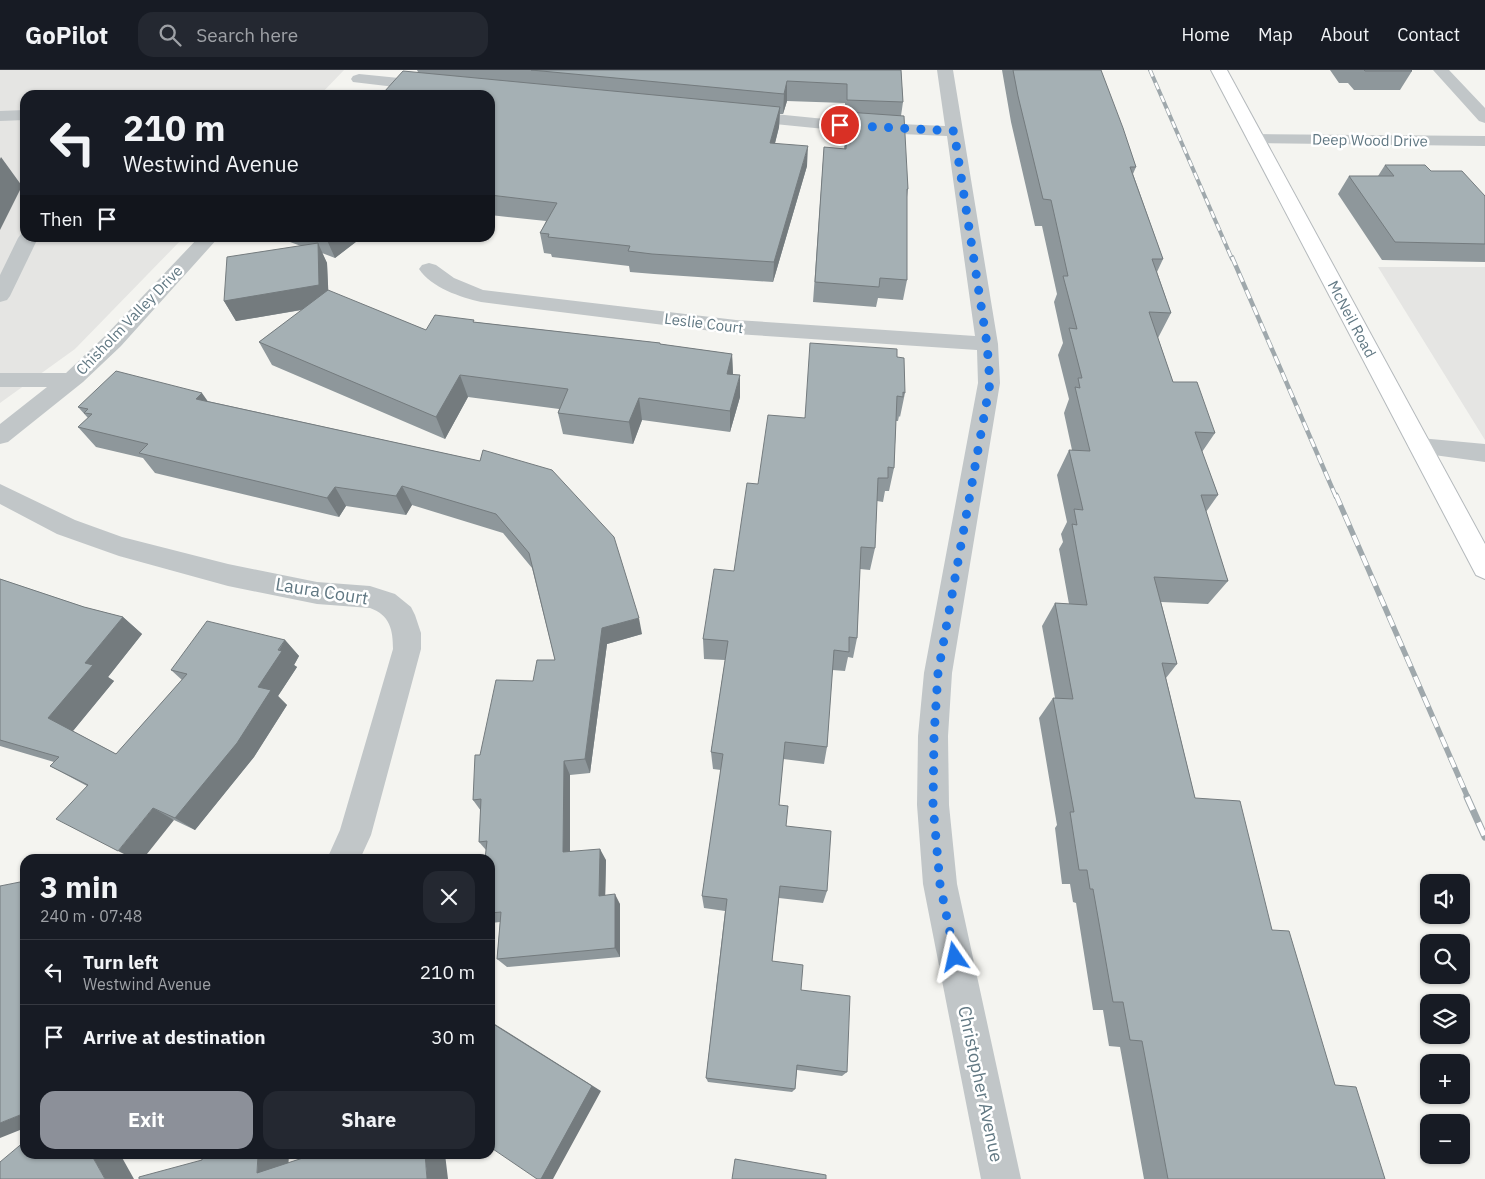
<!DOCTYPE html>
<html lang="en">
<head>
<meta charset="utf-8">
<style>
	body { margin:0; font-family:"IBM Plex Sans",sans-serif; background:#242831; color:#f1f3f6; height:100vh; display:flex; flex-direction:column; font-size:19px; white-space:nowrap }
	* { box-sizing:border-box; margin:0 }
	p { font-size:16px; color:#9ea1a6 }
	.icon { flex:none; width:28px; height:28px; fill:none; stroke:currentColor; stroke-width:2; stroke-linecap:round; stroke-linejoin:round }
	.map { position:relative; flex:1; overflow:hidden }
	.side { position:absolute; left:20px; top:784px; width:475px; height:305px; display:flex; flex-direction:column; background:#171b24; border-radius:15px; box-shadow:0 1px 4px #0004 }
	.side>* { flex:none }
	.hud { position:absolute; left:20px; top:20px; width:475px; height:152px; border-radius:15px; box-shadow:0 1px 4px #0004; background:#171b24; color:#f1f3f6; overflow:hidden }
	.buttons { position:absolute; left:1420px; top:804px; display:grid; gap:10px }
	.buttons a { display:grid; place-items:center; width:50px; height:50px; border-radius:10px; background:#171b24; box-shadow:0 1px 4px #0004; font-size:25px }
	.pin { position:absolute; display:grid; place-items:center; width:42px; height:42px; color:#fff; margin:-21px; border:2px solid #fff; border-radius:50%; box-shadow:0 1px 5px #0007 }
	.me { position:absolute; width:55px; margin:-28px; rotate:349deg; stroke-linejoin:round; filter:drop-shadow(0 0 4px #0008) }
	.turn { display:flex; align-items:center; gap:18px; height:105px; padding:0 20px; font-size:22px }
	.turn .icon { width:65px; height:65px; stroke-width:2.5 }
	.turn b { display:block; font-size:35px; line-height:42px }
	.then { display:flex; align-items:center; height:48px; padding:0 20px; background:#0003; gap:10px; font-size:19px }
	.round { display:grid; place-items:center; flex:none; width:52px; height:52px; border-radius:15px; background:#242831 }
	.headline { display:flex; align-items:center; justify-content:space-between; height:85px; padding:0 20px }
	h1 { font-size:30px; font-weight:800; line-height:38px }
	.button { display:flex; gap:10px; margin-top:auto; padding:10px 20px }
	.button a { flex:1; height:58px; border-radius:15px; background:#8c9099; color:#fff; font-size:20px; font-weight:800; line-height:58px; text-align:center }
	.button a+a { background:#242831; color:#f1f3f6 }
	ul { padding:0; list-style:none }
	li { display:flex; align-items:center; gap:15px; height:65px; padding:0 20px; border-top:1px solid #363941 }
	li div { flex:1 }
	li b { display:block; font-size:19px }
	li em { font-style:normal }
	header { display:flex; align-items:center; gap:30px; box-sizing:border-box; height:70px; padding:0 25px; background:#171b24; border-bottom:1px solid #363941 }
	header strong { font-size:24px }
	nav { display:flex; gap:28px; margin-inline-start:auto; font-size:18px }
	.search { width:350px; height:45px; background:#242831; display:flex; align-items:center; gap:12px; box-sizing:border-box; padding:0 18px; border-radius:15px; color:#9ea1a6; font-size:19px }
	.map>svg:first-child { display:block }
	.built { fill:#e5e5e3 }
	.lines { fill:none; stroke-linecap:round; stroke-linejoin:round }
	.major-casing { stroke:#b4b9bc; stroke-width:2 }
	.minor { fill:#c1c6c8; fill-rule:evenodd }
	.major { fill:#fff; fill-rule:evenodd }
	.rail-far3-casing { stroke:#9fa8ac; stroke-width:4 }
	.rail-far2-casing { stroke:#9fa8ac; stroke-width:4.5 }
	.rail-far1-casing { stroke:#9fa8ac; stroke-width:5.5 }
	.rail-casing { stroke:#9fa8ac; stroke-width:7 }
	.rail-far3 { stroke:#fff; stroke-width:2.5; stroke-dasharray:7; stroke-linecap:butt }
	.rail-far2 { stroke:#fff; stroke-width:3; stroke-dasharray:9; stroke-linecap:butt }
	.rail-far1 { stroke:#fff; stroke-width:4; stroke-dasharray:11; stroke-linecap:butt }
	.rail { stroke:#fff; stroke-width:5; stroke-dasharray:14; stroke-linecap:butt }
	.wall { fill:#8e979b }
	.shaded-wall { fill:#747b7e }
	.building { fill:#a5b0b4; stroke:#747b7e }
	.route { stroke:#1a73e8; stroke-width:9; stroke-dasharray:0 16.2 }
	.labels { text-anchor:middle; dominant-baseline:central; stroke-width:5; stroke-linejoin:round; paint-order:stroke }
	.far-street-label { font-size:15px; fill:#617883; stroke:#fff }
	.street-label { font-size:18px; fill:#617883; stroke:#fff }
</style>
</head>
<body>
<header>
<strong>GoPilot</strong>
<div class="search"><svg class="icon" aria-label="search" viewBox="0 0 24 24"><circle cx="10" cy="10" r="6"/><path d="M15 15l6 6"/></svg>Search here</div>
<nav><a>Home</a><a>Map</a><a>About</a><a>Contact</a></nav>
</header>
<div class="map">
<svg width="1485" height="1109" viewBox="0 0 1485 1109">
	<rect width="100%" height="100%" fill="#f4f4f0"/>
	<path class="built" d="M0 0H344L320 25H25V168H183L75 279 0 333Z
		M1378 197H1485V370Z"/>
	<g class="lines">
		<defs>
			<path id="major" d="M1211 0H1227L1485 474V509L1476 505Z"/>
		</defs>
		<use href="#major" class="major-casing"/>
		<path class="minor" d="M937 0H953L998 274 1000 313 952 603 948 666 949 735 957 814 1021 1109H981L923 814 917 735 918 666 924 603 978 313 977 280 736 264 481 232C460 227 432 218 419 199L422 195 429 193 436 195 454 208 483 220 736 250 975 266 947 66 855 62 743 51 737 49 735 46 737 43 743 41 855 52 945 56Z
			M1433 0H1449L1485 38V53L1479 51Z
			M359 4 429 11 435 13 437 16 435 19 429 21 353 12 351 9 353 6Z
			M25 40V50L0 51V41Z
			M1255 64 1485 66V76L1249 73 1247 69 1249 65Z
			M25 163V168H38L10 226 7 230 0 232V205L18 168 21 164Z
			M198 168H218L121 276 83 312 8 372 0 374V354L47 317H0V303H66L105 266Z
			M1420 368 1485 374V392L1412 382 1408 376 1412 370Z
			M0 414 75 450 122 467 228 494 317 512 370 516 395 524 411 537 415 545 421 563V579L371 765 360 789H327L340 760 393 579C393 560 390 545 370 538L317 534 228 516 119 486 57 464 0 434Z"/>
		<use href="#major" class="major"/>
		<defs>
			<path id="rail-far3" d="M1150 0 1232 189"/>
			<path id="rail-far2" d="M1232 187 1336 427"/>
			<path id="rail-far1" d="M1336 425 1468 728"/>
			<path id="rail" d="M1467 727 1485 767"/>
		</defs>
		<use href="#rail-far3" class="rail-far3-casing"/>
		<use href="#rail-far2" class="rail-far2-casing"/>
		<use href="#rail-far1" class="rail-far1-casing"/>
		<use href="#rail" class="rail-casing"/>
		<use href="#rail-far3" class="rail-far3"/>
		<use href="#rail-far2" class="rail-far2"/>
		<use href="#rail-far1" class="rail-far1"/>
		<use href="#rail" class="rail"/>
	</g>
	<path class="wall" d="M417 0H901L903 32 901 46 908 119 907 127V210L903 230 878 228 876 237 813 232 824 77 844 79 846 49H845V33L787 31 783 44H780L779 57 775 73 807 96 773 212 654 204 630 202 629 196 552 187 551 184 544 183 540 163 546 151 490 145V25L384 22 418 2Z
		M1002 0H1101L1136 97 1133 104 1163 189 1157 202 1171 243 1158 268 1173 312 1215 363 1202 382 1218 425 1206 442 1228 511 1208 534 1161 532 1177 594 1166 608 1195 728 1272 860 1335 1015 1385 1109H1144L1120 977 1109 976 1103 940H1093L1076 833 1073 832 1070 814H1062L1055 758 1057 755 1039 648 1053 628H1055L1042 556 1055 533 1069 534 1059 479 1063 472 1061 464 1067 452 1057 405 1069 380H1072L1064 343 1069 329 1058 285 1063 273 1054 232 1057 224 1042 156H1035L1011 52Z
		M1330 0H1411L1412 1 1400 20H1354L1348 13H1339Z
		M1385 95 1431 101 1485 126V192L1382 190 1338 124 1349 106H1378Z
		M279 168H361L335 188 322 183 327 193 328 221 426 260 475 252 660 273V274L732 284 733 304 740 327 730 362 642 350 633 374 563 364 558 343 559 339 468 327 445 369 272 295 259 272 302 240 236 251 224 231 301 176Z
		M897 287 905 323 900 347 899 346 898 351H896L894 398 889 421H885L883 432 877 431 875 478 870 500 860 499 857 568 853 588 848 587 845 601 832 600 827 677 824 694 783 689 779 735 786 756 827 821 823 833 779 828 772 891 801 920 847 1002 842 1006 797 1000 795 1019 792 1022 708 1012 706 1008 725 841 704 838 702 826 721 700 713 699 711 682 725 590 704 589 703 569 734 501 758 414 804 348Z
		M207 331 480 391 642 564 607 574 590 703 570 705V781L606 790 605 825 620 834V887L507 897 497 889 500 852 491 853 490 852V789L486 780 479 772 481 741 473 730 480 685 533 611 555 590 532 498 503 463 412 435 406 445 346 436 339 447 155 403 143 388 96 377 78 357 88 348 78 337Z
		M0 509 84 537 123 547 142 564 108 607 114 611 73 661 116 684 182 610 171 600 285 570 299 586 294 595 297 597 278 626 287 635 254 687 195 760 174 750 87 716 50 696 54 692 0 676Z"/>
	<path class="shaded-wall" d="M787 11V31L783 44 784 24Z
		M780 37 779 57 770 93V73Z
		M808 76 807 96 773 212 774 192Z
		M1 87 22 116 0 160V89Z
		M326 168H361L335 188Z
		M318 173 327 193 329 235 236 251 224 231Z
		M732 284 733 306 727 304Z
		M460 305 468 327 445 369 436 347Z
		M740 305V327L730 362V341Z
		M202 323 216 343 196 329Z
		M639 328 642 350 633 374 629 352Z
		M402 416 412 435 406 445 396 426Z
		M335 417 346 436 339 447 327 428Z
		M123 547 142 564 108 607 114 611 72 662 48 648 85 593Z
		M639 548 642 564 607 574 590 703 585 689 602 558Z
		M285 570 299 586 294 595 297 597 278 626 287 635 254 687 195 760 175 748 258 617Z
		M564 691 570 705V793L563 782Z
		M153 738 174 750 143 789H134L118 781Z
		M600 779 606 790 605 835 599 826Z
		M615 824 620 834V887L615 878Z
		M490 951 601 1021 553 1109H541Z
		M25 1043V1058L0 1068V1053Z
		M91 1084H120L134 1109H105Z
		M258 1084H289L288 1102 257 1103Z
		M425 1084H445L448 1109H427Z"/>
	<path class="building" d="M531 0H901L903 32 847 30V14L787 11 784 24Z
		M1013 0H1101L1123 58 1136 97H1130L1163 189H1152L1171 243 1149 242 1173 312H1197L1215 363 1195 362 1218 425H1201L1228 511 1154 507 1177 594 1162 593 1195 728 1240 731 1272 860 1289 861 1335 1015 1356 1017 1385 1109H1168L1142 971 1130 970 1123 932H1113L1093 819H1090L1087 800H1079L1070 742H1074L1053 628 1073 629 1055 533 1087 535 1072 454 1077 455 1074 439 1083 440 1069 380 1090 381 1075 317 1080 318 1078 308H1082L1069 258 1077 259 1063 206H1068L1051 130 1043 129 1018 26Z
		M1364 0H1411L1412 1H1365Z
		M403 1 780 37 770 73 808 76 774 192 652 184 628 181 630 176 548 167 549 164 540 163 557 133 490 125V25H379L381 22H384Z
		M847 42 904 46 908 119H907V210L880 208 879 217 815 212 824 77 846 79Z
		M1385 95H1425L1431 101H1462L1485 126V174L1395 172 1349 106H1394Z
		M318 173 319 215 224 231 227 187Z
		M328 220 426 260 435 245 474 250 473 252 660 273V274L732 284 727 304 740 305 730 341 639 328 629 352 558 343 568 319 460 305 436 347 259 272Z
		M810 273 897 279V287L904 288 905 323 903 322V327L897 326 894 398 888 397V408H878L875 478 861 477 857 568 849 567V582L834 580 827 677 785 672 779 735 788 736 786 756 831 761 827 821 780 816 772 891 803 895 801 920 850 926 847 1002 797 995 795 1019 706 1008 727 829 702 826 723 684 711 682 728 571 703 569 714 499 734 501 747 413 758 414 768 345 805 348Z
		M116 301 202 323 196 329 480 391 483 380 552 400 614 467 639 548 602 558 585 689 564 691 563 782 600 779 599 826 615 824V878L497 889 501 842 490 843V789H485L487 771 479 772 481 729 473 730 475 685H480L496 610 533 611 537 590H555L529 483 496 444 402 416 396 426 335 417 327 428 139 383 148 374 78 357 92 344 84 343 88 339 78 337Z
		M0 509 84 537 123 547 85 593 93 595 48 648 116 684 187 604 171 600 207 551 285 570 278 580 282 581 258 617 271 620 237 673 175 748 153 738 118 781 56 749 88 715 50 696 59 687 0 670Z
		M25 811V1043L0 1053V816Z
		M490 952 592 1016 541 1109H537L490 1077Z
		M25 1071V1084H91L105 1109H0V1092Z
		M202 1084H258L257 1103 315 1084H425L427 1109H139V1107L202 1090Z
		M735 1089 826 1105V1109H732Z"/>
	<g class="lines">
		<path class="route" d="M840 55 954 61 987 274 990 313 938 603 934 666 933 735 940 814 955 887"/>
	</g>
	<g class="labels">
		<g class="far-street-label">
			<text transform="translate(1370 70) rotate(1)">Deep Wood Drive</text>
			<text transform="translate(1352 249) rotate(62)">McNeil Road</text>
			<text transform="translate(129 250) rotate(-46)">Chisholm Valley Drive</text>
			<text transform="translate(704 253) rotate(7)">Leslie Court</text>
		</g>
		<g class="street-label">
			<text transform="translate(322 521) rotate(9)">Laura Court</text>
			<text transform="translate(981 1014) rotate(78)">Christopher Avenue</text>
		</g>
	</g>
</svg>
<div class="buttons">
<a><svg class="icon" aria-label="sound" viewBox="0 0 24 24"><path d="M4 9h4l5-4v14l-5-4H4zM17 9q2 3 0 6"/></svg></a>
<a><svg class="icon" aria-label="search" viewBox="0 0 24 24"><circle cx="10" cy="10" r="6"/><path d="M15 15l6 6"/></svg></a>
<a><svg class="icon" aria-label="layers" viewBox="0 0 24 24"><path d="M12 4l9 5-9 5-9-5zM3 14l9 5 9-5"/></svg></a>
<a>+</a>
<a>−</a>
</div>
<div class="pin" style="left:840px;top:55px;background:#d93025"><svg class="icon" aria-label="arrive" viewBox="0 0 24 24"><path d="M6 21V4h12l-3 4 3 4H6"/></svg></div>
<svg class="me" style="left:955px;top:887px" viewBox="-20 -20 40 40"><path d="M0-17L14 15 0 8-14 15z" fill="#1a73e8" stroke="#fff" stroke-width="4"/></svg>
<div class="hud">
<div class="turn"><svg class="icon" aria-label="left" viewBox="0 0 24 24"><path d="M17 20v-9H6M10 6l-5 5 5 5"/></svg><div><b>210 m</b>Westwind Avenue</div></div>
<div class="then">Then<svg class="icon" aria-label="arrive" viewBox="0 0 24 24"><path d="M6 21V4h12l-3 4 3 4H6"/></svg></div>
</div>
<section class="side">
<div class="headline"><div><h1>3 min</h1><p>240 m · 07:48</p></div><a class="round"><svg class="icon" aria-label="close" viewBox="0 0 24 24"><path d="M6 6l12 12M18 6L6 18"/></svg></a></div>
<ul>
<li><svg class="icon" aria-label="left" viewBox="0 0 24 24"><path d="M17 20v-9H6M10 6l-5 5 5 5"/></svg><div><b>Turn left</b><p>Westwind Avenue</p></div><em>210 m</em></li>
<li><svg class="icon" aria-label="arrive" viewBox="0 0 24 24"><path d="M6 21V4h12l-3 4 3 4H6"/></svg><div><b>Arrive at destination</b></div><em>30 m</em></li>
</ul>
<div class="button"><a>Exit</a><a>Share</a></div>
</section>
</div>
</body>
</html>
